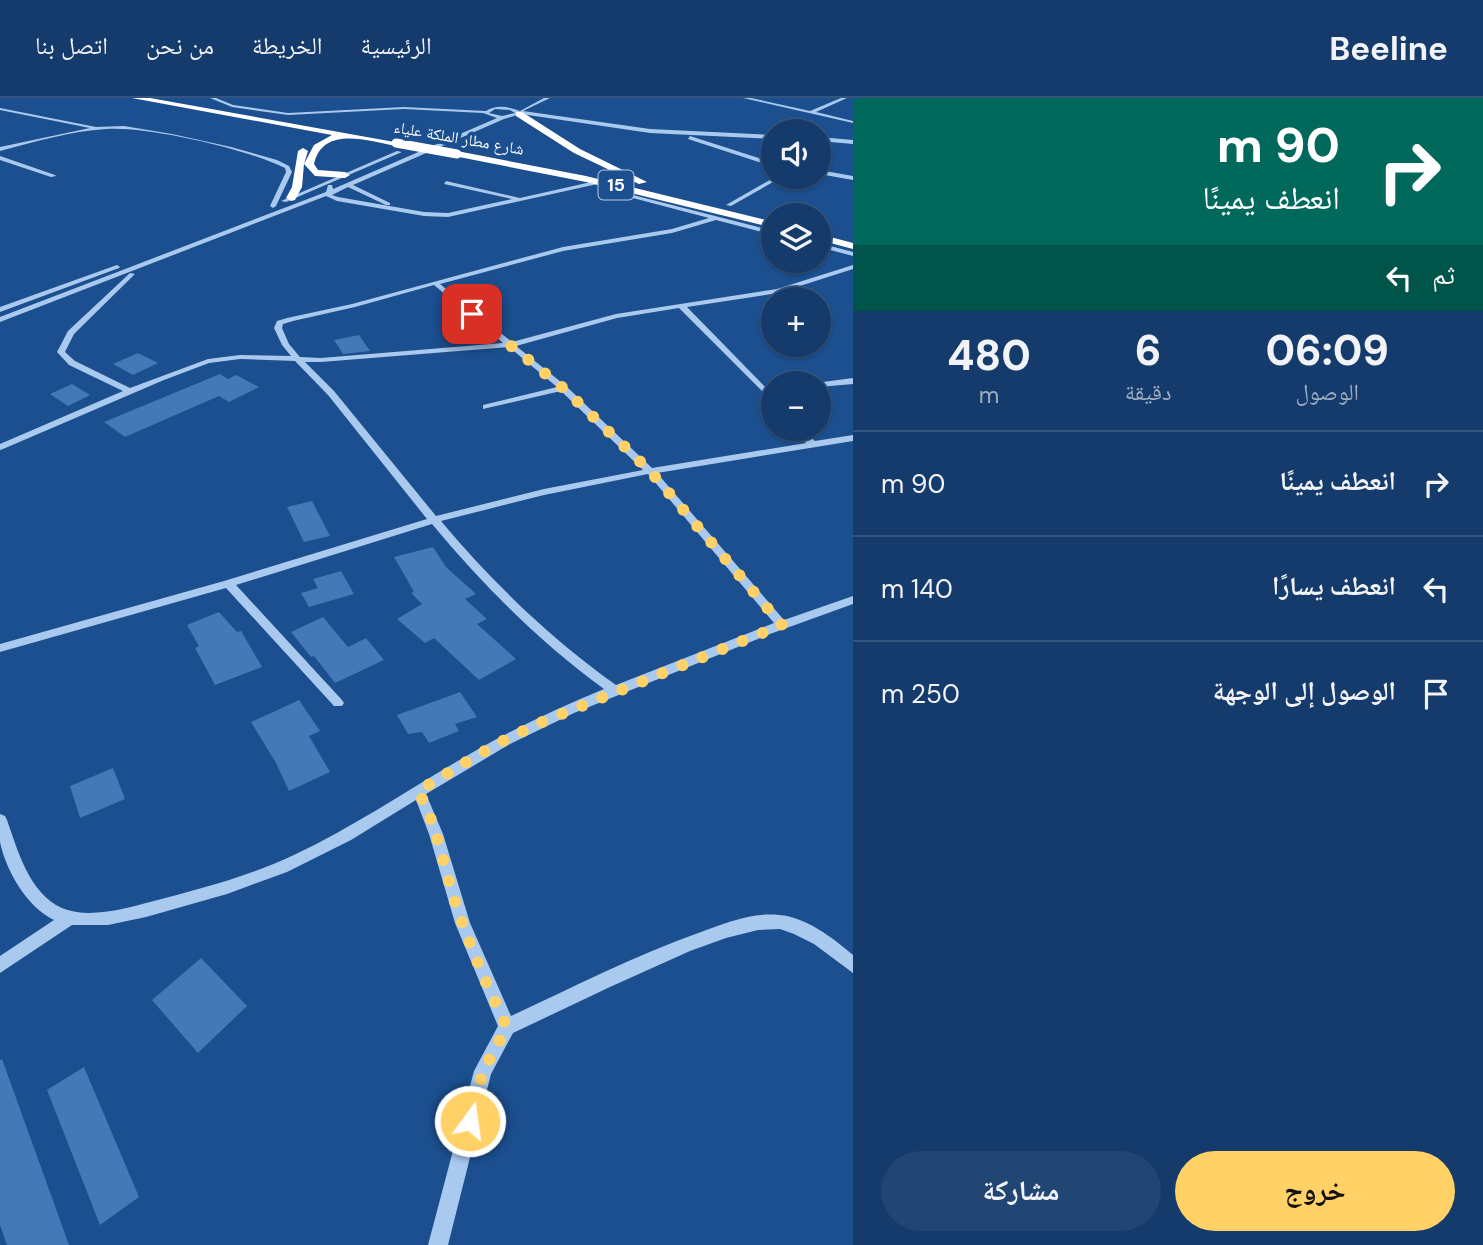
<!DOCTYPE html>
<html lang="ar">
<head>
<meta charset="utf-8">
<style>
	body { margin:0; font-family:"DM Sans","Noto Naskh Arabic",sans-serif; background:#214673; color:#f1f3f6; direction:rtl; height:100vh; display:flex; flex-direction:column; font-size:26px; white-space:nowrap }
	* { box-sizing:border-box; margin:0 }
	p { font-size:23px; color:#9dadc1 }
	.icon { flex:none; width:38px; height:38px; fill:none; stroke:currentColor; stroke-width:2; stroke-linecap:round; stroke-linejoin:round }
	.map { position:relative; flex:1; overflow:hidden; direction:ltr }
	.sheet { display:flex; flex-direction:column; background:#143b6b; width:630px }
	.sheet>* { flex:none }
	.hud { background:#00695c; color:#fff; overflow:hidden }
	.fabs { position:absolute; left:761px; top:21px; display:grid; gap:14px }
	.fabs a { display:grid; place-items:center; width:70px; height:70px; border-radius:50%; background:#143b6b; box-shadow:0 2px 5px #0004,0 0 0 2px #33557e; font-size:35px }
	.pin { position:absolute; display:grid; place-items:center; width:60px; height:60px; color:#fff; margin:-30px; border-radius:14px; box-shadow:0 4px 10px #0006 }
	.me { position:absolute; width:77px; margin:-38px; rotate:14deg; stroke-linejoin:round; filter:drop-shadow(0 0 5px #0008) }
	.turn { display:flex; align-items:center; gap:24px; height:147px; padding:0 28px; font-size:32px }
	.turn .icon { width:91px; height:91px; stroke-width:2.5 }
	.turn b { display:block; font-size:49px; line-height:60px }
	.then { display:flex; align-items:center; height:66px; padding:0 28px; background:#0003; gap:14px; font-size:26px }
	.eta { display:flex; justify-content:space-evenly; align-items:center; height:119px; text-align:center }
	.eta b { font-size:42px; font-weight:800; line-height:49px }
	.action { display:flex; gap:14px; margin-top:auto; padding:14px 28px }
	.action a { flex:1; height:80px; border-radius:42px; background:#ffd166; color:#111; font-size:28px; font-weight:800; line-height:80px; text-align:center }
	.action a+a { background:#214673; color:#f1f3f6 }
	ul { padding:0; list-style:none }
	li { display:flex; align-items:center; gap:21px; height:105px; padding:0 28px; border-top:2px solid #33557e }
	li div { flex:1 }
	li b { display:block; font-size:26px }
	li em { font-style:normal }
	header { display:flex; align-items:center; gap:42px; box-sizing:border-box; height:98px; padding:0 35px; background:#143b6b; border-bottom:2px solid #33557e }
	header strong { font-size:33px }
	nav { display:flex; gap:38px; margin-inline-start:auto; font-size:24px }
	main { display:flex; flex:1; min-height:0 }
	.map>svg:first-child { display:block }
	.building { fill:#4478b7 }
	.lines { fill:none; stroke-linecap:round; stroke-linejoin:round }
	.minor { fill:#a9c9ee; fill-rule:evenodd }
	.highway { fill:#fff; fill-rule:evenodd }
	.highway-bridge { stroke:#fff; stroke-width:9 }
	.route { stroke:#ffd166; stroke-width:12; stroke-dasharray:0 21.6 }
	.labels { text-anchor:middle; dominant-baseline:central; stroke-width:7; stroke-linejoin:round; paint-order:stroke }
	.far-street-label { font-size:16px; fill:#fff; stroke:#1b4f8f }
	.shield { fill:#1b4f8f; stroke:#bbcadd; stroke-width:2 }
	.shield-label { font-size:18px; font-weight:bold; fill:#fff }
</style>
</head>
<body>
<header>
<strong>Beeline</strong>
<nav><a>الرئيسية</a><a>الخريطة</a><a>من نحن</a><a>اتصل بنا</a></nav>
</header>
<main>
<section class="sheet">
<div class="hud">
<div class="turn"><svg class="icon" aria-label="right" viewBox="0 0 24 24"><path d="M7 20v-9h11M14 6l5 5-5 5"/></svg><div><b>90 m</b>انعطف يمينًا</div></div>
<div class="then">ثم<svg class="icon" aria-label="left" viewBox="0 0 24 24"><path d="M17 20v-9H6M10 6l-5 5 5 5"/></svg></div>
</div>
<div class="eta">
<div><b>06:09</b><p>الوصول</p></div>
<div><b>6</b><p>دقيقة</p></div>
<div><b>480</b><p>m</p></div>
</div>
<ul>
<li><svg class="icon" aria-label="right" viewBox="0 0 24 24"><path d="M7 20v-9h11M14 6l5 5-5 5"/></svg><div><b>انعطف يمينًا</b></div><em>90 m</em></li>
<li><svg class="icon" aria-label="left" viewBox="0 0 24 24"><path d="M17 20v-9H6M10 6l-5 5 5 5"/></svg><div><b>انعطف يسارًا</b></div><em>140 m</em></li>
<li><svg class="icon" aria-label="arrive" viewBox="0 0 24 24"><path d="M6 21V4h12l-3 4 3 4H6"/></svg><div><b>الوصول إلى الوجهة</b></div><em>250 m</em></li>
</ul>
<div class="action"><a>خروج</a><a>مشاركة</a></div>
</section>
<div class="map">
<svg width="853" height="1147" viewBox="0 0 853 1147">
	<rect width="100%" height="100%" fill="#1b4f8f"/>
	<path class="building" d="M359 237 370 253 343 256 334 242Z
		M138 255 158 265 133 277 113 266Z
		M220 276 228 281 236 277 259 289 229 304 219 298 125 339 104 324Z
		M72 286 90 297 68 308 50 296Z
		M312 403 330 438 304 444 287 409Z
		M433 449 446 469 476 496 465 501 487 521 477 526 516 561 479 582 434 540 425 545 397 521 422 506 411 495 414 494 394 459Z
		M341 473 354 496 309 509 301 495 318 490 313 481Z
		M219 514 237 534 241 533 262 569 215 587 195 550 199 548 187 527Z
		M323 519 348 549 366 540 384 562 335 585 314 558 311 559 291 534Z
		M460 594 477 619 455 626 459 633 429 645 422 634 408 636 397 617Z
		M299 602 320 633 309 638 330 674 289 693 276 665 251 624Z
		M113 670 125 701 80 720 70 688Z
		M201 860 247 908 198 955 152 902Z
		M2 961 69 1147H7L0 1127V962Z
		M84 969 139 1099 100 1127 47 992Z"/>
	<g class="lines">
		<path class="minor" d="M210 0H216L233 7 288 15 404 9 486 13C497 6 509 9 520 13L544 0H550L523 13 650 31 774 37V41L650 35 521 16 504 21 353 87 390 105V107H386L348 89 332 97 338 99 424 114 448 115 512 101 444 86 446 83 520 100 600 82 602 85 448 119 424 118 337 103 326 98 0 224V219L326 94 328 87H332L333 91 497 20 483 15 404 11 288 17 232 9ZM495 11 510 12 515 15 502 18 489 15Z
			M743 0H751L810 13 841 0H847L816 14 853 23V25Z
			M0 10 96 29 124 28 172 36 231 49 277 62 289 68 292 74 276 108 273 110 270 108 286 74 285 70C247 51 147 28 106 31 70 33 35 44 0 53V49L90 30 0 12Z
			M690 38 774 65V69L688 41Z
			M819 39 853 42V46L819 43Z
			M397 53 402 54 286 104 281 103Z
			M0 58 55 77 56 78 51 79 0 62Z
			M819 72 853 78V82L819 76Z
			M775 79H782L731 108 726 107Z
			M620 86 633 97 774 133V137L716 122 672 135 563 153 440 186 512 244 616 216 777 191 853 167V171L778 195 687 209 774 298V305L679 210 617 220 516 248 566 288 652 370 806 345 794 331H803L815 343 853 337V343L657 375 784 522 853 498V506L770 536 574 615 510 646 426 696 443 736 470 825 511 918C573 889 636 857 701 834 725 825 752 814 779 817 806 819 833 840 853 857V875L814 846 794 836 780 831 758 832 726 840 690 853 610 889 513 935 491 976 448 1147H428L474 973 498 928 455 825 429 736 416 702 351 742 287 774 227 796 146 819 108 827H72L0 875V858L54 822C27 809 6 773 0 744 0 736 0 725 0 716L5 718 7 722C18 753 29 795 62 810 88 821 124 811 150 804 200 791 250 778 296 756 359 726 415 687 475 653 517 629 560 609 604 591 539 544 484 488 432 426L236 487 342 602 344 605 342 608H334L226 490 0 554V546L224 483 427 421 328 297 295 263 240 261 209 265 164 282 3 351 0 352V346L123 293 69 267 57 254 68 233 130 175 135 176 74 236 65 254 75 263 130 290 208 261 240 257 291 258 282 247 274 230 277 223 287 220 352 206 563 149 672 131 709 120 629 99 617 88ZM434 187 503 245 321 260 300 259 289 246 282 230 283 226 293 223 355 209ZM509 249 557 289 483 307V311L561 293 643 372 544 391 436 418 334 293 305 264H321ZM648 376 774 525 616 587C549 539 494 486 441 423L544 397Z
			M819 145 853 154V158L819 149Z
			M117 167 120 169 119 170 0 214V209Z
			M853 280V286L819 289V285H815Z"/>
		<path class="highway" d="M132 0H150L400 45 396 48C368 43 323 27 314 66L318 72 345 74 350 77 345 80 315 78 304 66 302 89 295 102 291 103 286 100 292 89 298 53 303 50 308 53 304 66 314 47 332 37Z
			M516 14H522L580 51 647 84 639 86 574 55 516 18Z
			M457 53 586 78 774 124V130L586 84 454 58V54Z
			M819 136 853 145V151L819 142Z"/>
		<path class="highway-bridge" d="M396 45 457 56"/>
	</g>
	<g class="lines">
		<path class="route" d="M470 1023 483 973 507 929C488 890 471 851 457 810 444 772 438 729 418 693L493 648 537 626 782 527 650 373 563 290 472 216"/>
	</g>
	<g class="labels">
		<g class="far-street-label">
			<text transform="translate(459 40) rotate(10)">شارع مطار الملكة علياء</text>
		</g>
		<rect class="shield" x="598.5" y="72.5" width="35" height="29" rx="5"/>
		<g class="shield-label">
			<text x="616" y="87">15</text>
		</g>
	</g>
</svg>
<div class="fabs">
<a><svg class="icon" aria-label="sound" viewBox="0 0 24 24"><path d="M4 9h4l5-4v14l-5-4H4zM17 9q2 3 0 6"/></svg></a>
<a><svg class="icon" aria-label="layers" viewBox="0 0 24 24"><path d="M12 4l9 5-9 5-9-5zM3 14l9 5 9-5"/></svg></a>
<a>+</a>
<a>−</a>
</div>
<div class="pin" style="left:472px;top:216px;background:#d93025"><svg class="icon" aria-label="arrive" viewBox="0 0 24 24"><path d="M6 21V4h12l-3 4 3 4H6"/></svg></div>
<svg class="me" style="left:470px;top:1023px" viewBox="-20 -20 40 40"><circle r="17" fill="#ffd166" stroke="#fff" stroke-width="3"/><path d="M0-11L8 9 0 5-8 9z" fill="#fff"/></svg>
</div>
</main>
</body>
</html>
